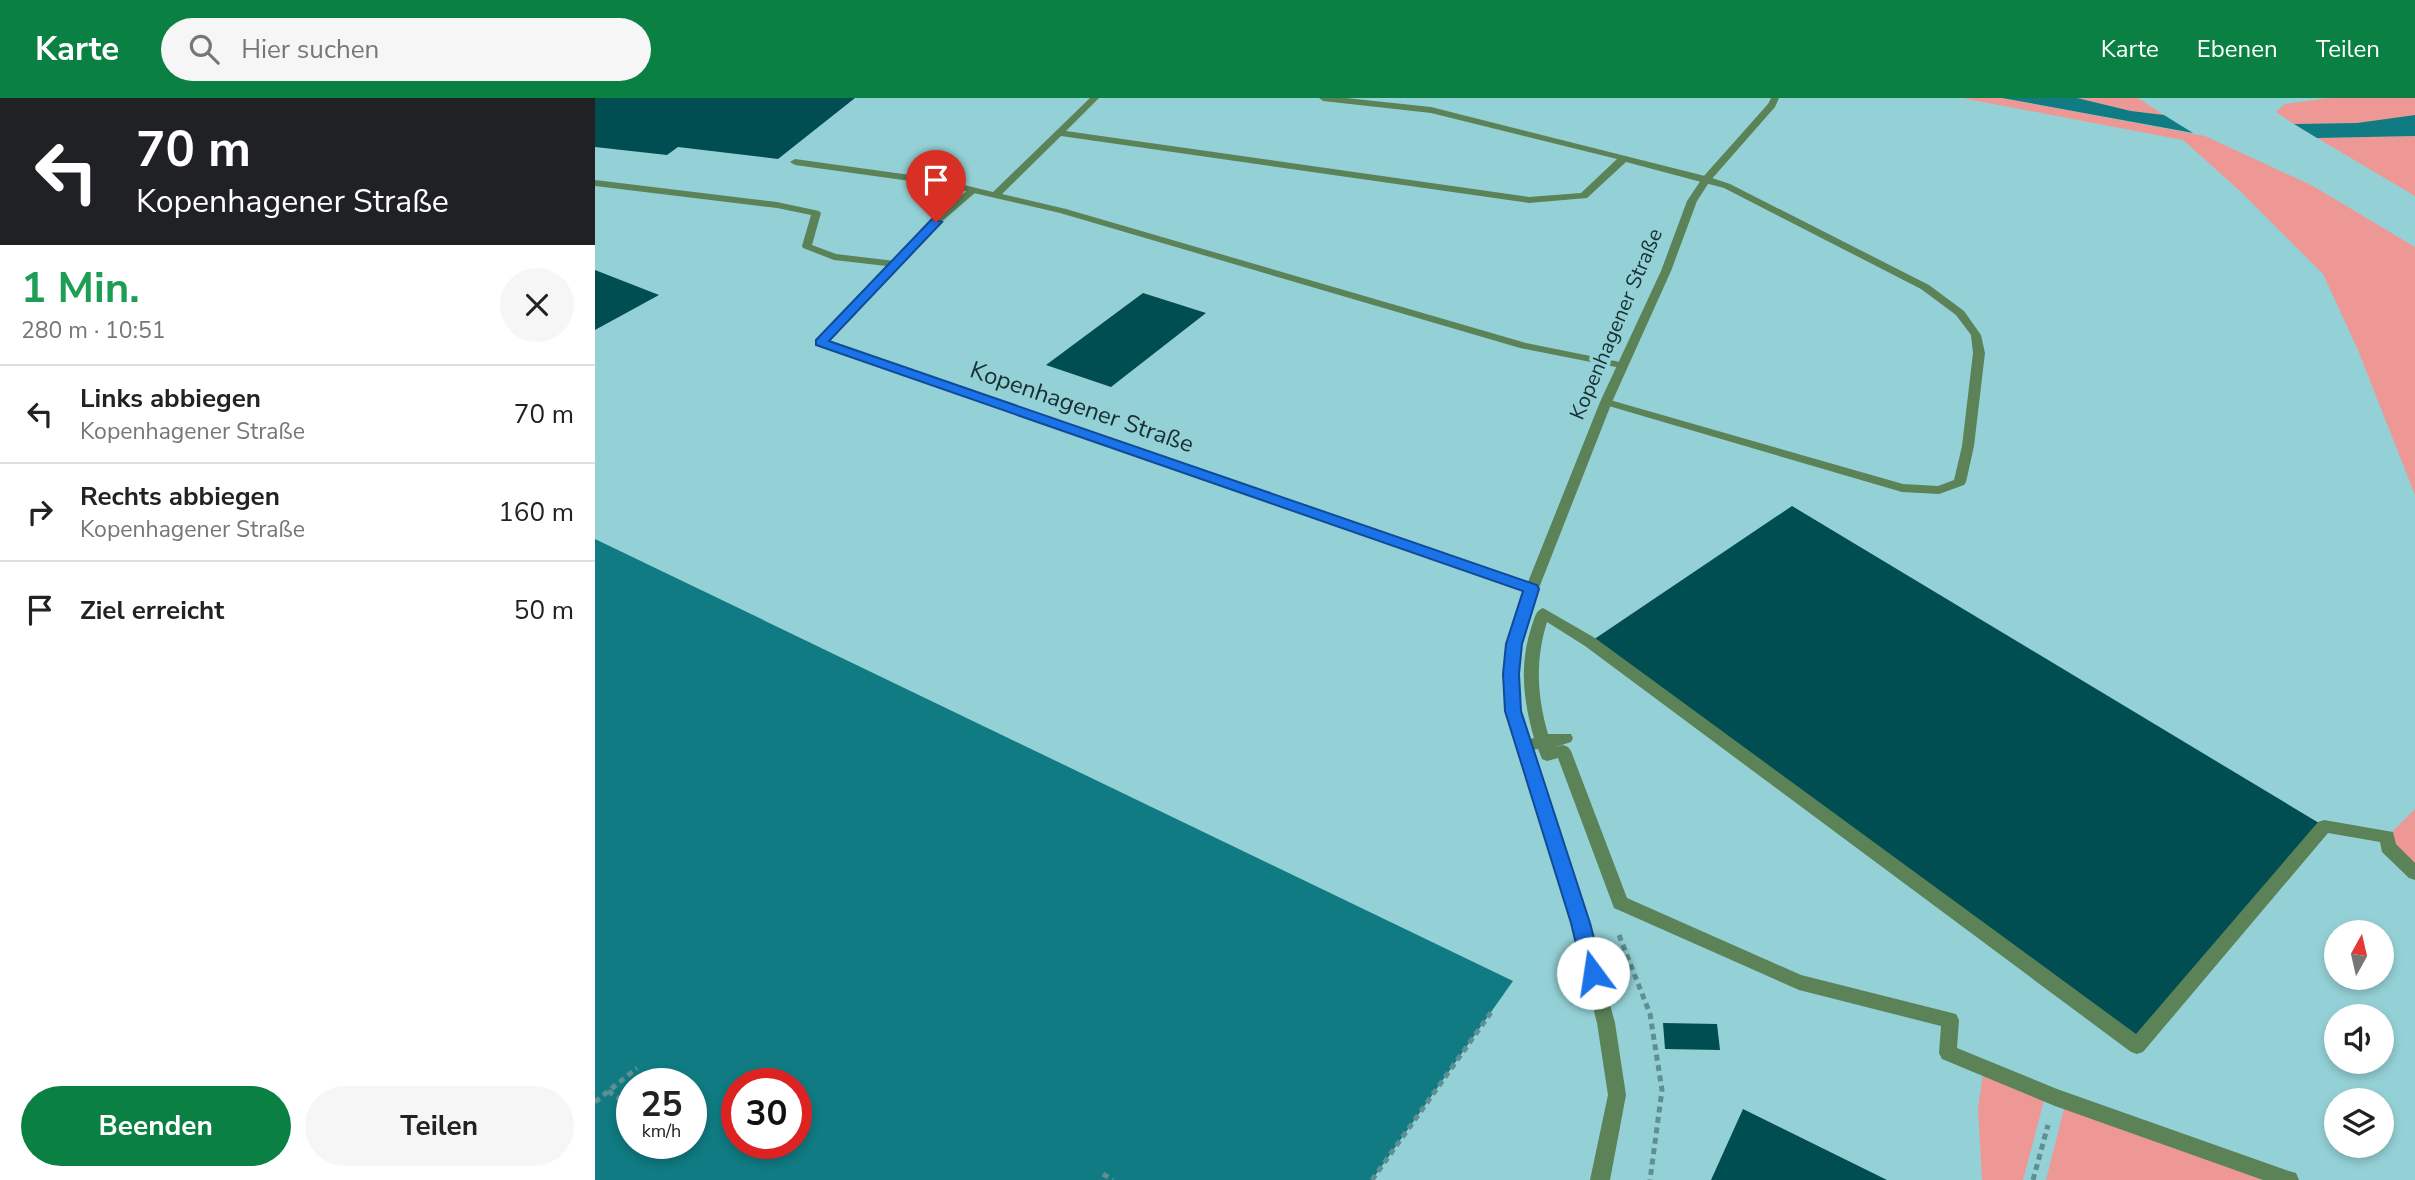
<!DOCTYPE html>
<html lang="de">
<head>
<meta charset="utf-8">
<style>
	body { margin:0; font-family:"Nunito Sans",sans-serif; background:#f6f6f6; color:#222; height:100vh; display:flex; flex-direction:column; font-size:26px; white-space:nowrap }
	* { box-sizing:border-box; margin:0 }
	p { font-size:23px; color:#767676 }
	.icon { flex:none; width:38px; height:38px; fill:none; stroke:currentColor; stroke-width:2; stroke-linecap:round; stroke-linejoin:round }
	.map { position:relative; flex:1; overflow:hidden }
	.side { display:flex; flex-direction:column; background:#fff; width:595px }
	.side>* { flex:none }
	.top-card { background:#202124; color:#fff; overflow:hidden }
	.needle { width:46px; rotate:8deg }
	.buttons { position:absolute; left:1729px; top:822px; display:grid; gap:14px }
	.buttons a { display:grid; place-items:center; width:70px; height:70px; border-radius:50%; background:#fff; box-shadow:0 4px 10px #0003; font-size:35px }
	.speed { position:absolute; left:21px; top:970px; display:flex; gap:14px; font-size:35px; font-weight:700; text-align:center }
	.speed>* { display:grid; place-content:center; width:91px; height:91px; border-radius:50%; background:#fff; box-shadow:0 4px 10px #0003; line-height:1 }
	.speed small { font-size:18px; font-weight:400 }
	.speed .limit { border:10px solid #d22; background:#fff; color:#111 }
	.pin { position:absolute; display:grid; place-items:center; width:60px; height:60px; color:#fff; margin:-72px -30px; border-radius:50% 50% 50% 0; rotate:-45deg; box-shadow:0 0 7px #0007 }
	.pin .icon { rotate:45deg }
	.me { position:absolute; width:77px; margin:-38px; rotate:346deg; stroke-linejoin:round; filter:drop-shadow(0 0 5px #0008) }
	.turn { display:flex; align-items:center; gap:24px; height:147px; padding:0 21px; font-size:32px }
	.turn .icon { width:91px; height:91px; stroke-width:2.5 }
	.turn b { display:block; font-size:49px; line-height:60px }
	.round { display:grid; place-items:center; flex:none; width:74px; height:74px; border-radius:37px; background:#f6f6f6 }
	.head { display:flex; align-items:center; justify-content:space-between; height:119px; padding:0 21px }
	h1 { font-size:42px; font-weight:700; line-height:52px; color:#1e9e55 }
	.cta { display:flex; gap:14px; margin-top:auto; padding:14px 21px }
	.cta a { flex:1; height:80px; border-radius:42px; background:#0b8043; color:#fff; font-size:28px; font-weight:700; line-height:80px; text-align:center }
	.cta a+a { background:#f6f6f6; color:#222 }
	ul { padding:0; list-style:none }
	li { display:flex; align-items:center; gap:21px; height:98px; padding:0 21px; border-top:2px solid #e0e0e0 }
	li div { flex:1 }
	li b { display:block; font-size:26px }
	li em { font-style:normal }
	header { display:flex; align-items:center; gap:42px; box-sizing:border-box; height:98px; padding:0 35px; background:#0b8043; color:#fff }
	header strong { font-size:33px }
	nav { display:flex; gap:38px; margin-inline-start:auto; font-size:24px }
	.search { width:490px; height:63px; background:#f6f6f6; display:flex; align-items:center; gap:18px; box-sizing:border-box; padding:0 24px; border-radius:38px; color:#767676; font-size:26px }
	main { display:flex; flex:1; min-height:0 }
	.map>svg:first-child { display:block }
	.green { fill:#ed9895 }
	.water { fill:#107b82; fill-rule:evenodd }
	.building { fill:#004d52 }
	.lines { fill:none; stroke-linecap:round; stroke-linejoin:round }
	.path { stroke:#608e92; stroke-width:5; stroke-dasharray:6 4.5; stroke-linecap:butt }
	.lane { fill:#5c8258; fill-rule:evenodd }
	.street { fill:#5c8258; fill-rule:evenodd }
	.route { fill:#1a73e8; stroke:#114b97; stroke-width:2 }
	.labels { text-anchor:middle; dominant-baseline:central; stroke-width:7; stroke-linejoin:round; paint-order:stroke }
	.far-street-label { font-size:21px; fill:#173032; stroke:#94d1d6 }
	.street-label { font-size:24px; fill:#173032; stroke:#94d1d6 }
</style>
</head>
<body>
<header>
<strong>Karte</strong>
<div class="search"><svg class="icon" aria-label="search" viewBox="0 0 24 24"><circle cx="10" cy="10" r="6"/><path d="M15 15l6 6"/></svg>Hier suchen</div>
<nav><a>Karte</a><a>Ebenen</a><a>Teilen</a></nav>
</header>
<main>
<section class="side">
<div class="top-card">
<div class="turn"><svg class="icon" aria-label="left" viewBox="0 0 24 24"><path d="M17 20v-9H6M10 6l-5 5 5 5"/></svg><div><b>70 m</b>Kopenhagener Straße</div></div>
</div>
<div class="head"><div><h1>1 Min.</h1><p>280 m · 10:51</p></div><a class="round"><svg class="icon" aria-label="close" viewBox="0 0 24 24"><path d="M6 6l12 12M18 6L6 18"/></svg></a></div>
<ul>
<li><svg class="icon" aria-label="left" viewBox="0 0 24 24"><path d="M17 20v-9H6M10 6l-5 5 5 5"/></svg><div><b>Links abbiegen</b><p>Kopenhagener Straße</p></div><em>70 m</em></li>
<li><svg class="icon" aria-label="right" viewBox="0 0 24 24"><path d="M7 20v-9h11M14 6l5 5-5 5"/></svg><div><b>Rechts abbiegen</b><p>Kopenhagener Straße</p></div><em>160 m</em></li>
<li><svg class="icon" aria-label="arrive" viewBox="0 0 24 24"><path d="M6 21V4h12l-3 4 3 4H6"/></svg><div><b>Ziel erreicht</b></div><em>50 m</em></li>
</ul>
<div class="cta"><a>Beenden</a><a>Teilen</a></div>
</section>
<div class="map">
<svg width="1820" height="1082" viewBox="0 0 1820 1082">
	<rect width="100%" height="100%" fill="#94d1d6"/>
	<path class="green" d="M1367 0H1407L1610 38 1718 88 1820 149V397L1763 252 1728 176 1645 93 1588 42Z
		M1482 0H1543L1569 17 1536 13Z
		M1734 0H1820V17L1805 21 1761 25 1699 26 1681 14 1690 6Z
		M1820 38V98L1722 40Z
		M1820 711V775L1792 739Z
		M1389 969 1451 995 1428 1082H1387L1383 1010Z
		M1471 1003 1694 1082H1451Z"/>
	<path class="water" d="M1407 0H1482L1536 13 1569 17 1598 35Z
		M1820 17V38L1722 40 1699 26 1762 25Z
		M0 441 918 883 777 1082H0ZM96 985V1045H37V985ZM142 985H201V1045H142Z"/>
	<path class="building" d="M0 0H260L183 61 83 49 72 57 0 49Z
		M0 172 64 197 0 232Z
		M548 195 611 215 516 289 451 267Z
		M1197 408 1729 728 1542 948 995 544Z
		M1068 925 1122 926 1125 952 1070 951Z
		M1148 1011 1292 1082H1116Z"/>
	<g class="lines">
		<path class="path" d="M1024 837 1055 916 1067 992 1055 1082
			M13 993 37 1009
			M0 1004 42 970
			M508 1076 518 1082
			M777 1082 897 913
			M1438 1082 1453 1027"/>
		<path class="lane" d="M495 0H504L471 33 934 99 986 95 1022 61 836 15 728 3 724 0H751L836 9 1114 79 1135 86 1334 187 1369 213 1386 237 1390 255 1379 348 1371 384 1369 387 1344 396 1307 394 1007 306V302H1015L1308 386 1343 388 1359 382 1367 348 1378 255 1376 237 1361 217 1326 191 1129 90 1031 64 992 100 934 105 466 38 407 96 471 111 931 245 1030 265V269L1026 270 925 250 465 115 344 87 200 67 195 64 200 61 344 81 398 94Z
			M0 82 182 104 224 113 226 115 217 147 241 156 300 163 305 166 300 169 239 162 208 150 207 148 216 117 182 110 0 88Z
			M948 510 1000 540 1541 936 1723 724 1729 722 1798 734 1801 746 1820 765V782L1814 780 1787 754 1785 744 1733 735 1548 954 1542 956 1536 954 990 548 952 524C940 563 942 597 953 636H976L978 640 976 644 957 650 968 647 973 649 976 653 1032 800 1206 877 1361 916 1364 922 1362 950 1462 991 1694 1073 1701 1075 1704 1082H1668L1460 1008 1347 961 1344 955 1346 928 1204 892 1019 810 963 660 952 663 947 661 943 651 928 654 923 652 920 648 923 644 939 640C928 601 924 566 937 527 940 520 940 513 948 510Z"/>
		<path class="street" d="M1176 0H1184L1180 9 1115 83 1102 103 1076 173 1017 304 944 490 926 546 923 576 925 613 993 825 1020 925 1031 997 1015 1082H995L1013 997 1002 925 977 825 911 613 909 576 912 546 930 492 220 245 338 122 375 90H381V94L344 126 233 244 933 484 1005 304 1066 173 1092 103 1108 79 1173 6Z"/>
	</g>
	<path class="route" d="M337 121 347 124 234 243 942 487 944 491 927 546 924 576 926 613 995 825 1008 875 1005 881 998 884 991 881 988 875 976 825 910 613 908 576 911 546 928 493 221 247V242Z"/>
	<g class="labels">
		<g class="far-street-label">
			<text transform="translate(1021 226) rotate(-67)">Kopenhagener Straße</text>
		</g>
		<g class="street-label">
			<text transform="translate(487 309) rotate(19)">Kopenhagener Straße</text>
		</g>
	</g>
</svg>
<div class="buttons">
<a><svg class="needle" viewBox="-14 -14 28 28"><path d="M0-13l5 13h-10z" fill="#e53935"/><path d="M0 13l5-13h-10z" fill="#767676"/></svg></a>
<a><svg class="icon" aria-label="sound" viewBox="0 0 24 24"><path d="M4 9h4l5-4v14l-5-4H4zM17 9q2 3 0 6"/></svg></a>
<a><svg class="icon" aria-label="layers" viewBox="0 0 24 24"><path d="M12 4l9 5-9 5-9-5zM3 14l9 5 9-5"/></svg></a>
</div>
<div class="speed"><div>25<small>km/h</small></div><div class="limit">30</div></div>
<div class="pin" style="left:341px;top:124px;background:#d93025"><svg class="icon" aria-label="arrive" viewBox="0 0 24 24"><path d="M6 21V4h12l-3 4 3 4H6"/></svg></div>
<svg class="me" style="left:998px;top:875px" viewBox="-20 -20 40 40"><circle r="19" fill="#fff"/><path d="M0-13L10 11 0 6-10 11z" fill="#1a73e8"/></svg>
</div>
</main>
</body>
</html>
